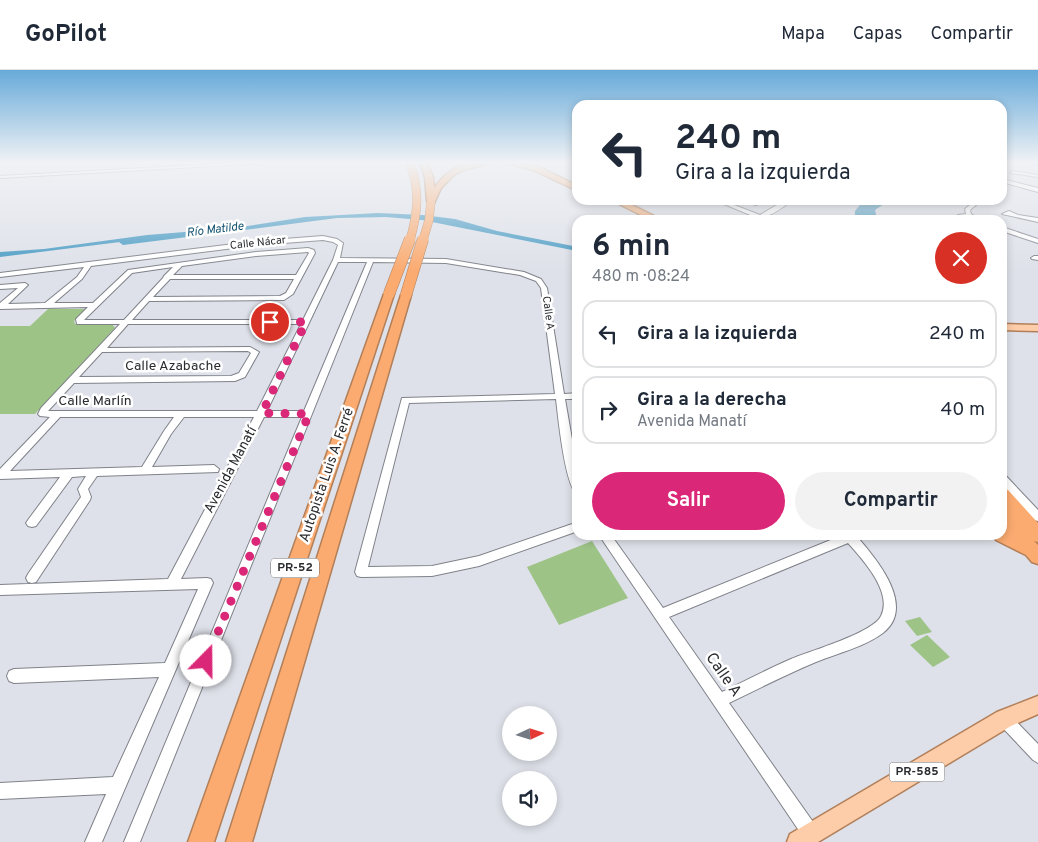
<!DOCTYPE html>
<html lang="es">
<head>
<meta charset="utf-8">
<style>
	body { margin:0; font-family:Overpass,sans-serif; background:#f2f2f3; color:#1f2937; height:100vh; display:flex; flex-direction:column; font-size:19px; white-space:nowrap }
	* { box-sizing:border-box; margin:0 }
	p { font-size:16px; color:#747a83 }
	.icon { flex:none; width:28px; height:28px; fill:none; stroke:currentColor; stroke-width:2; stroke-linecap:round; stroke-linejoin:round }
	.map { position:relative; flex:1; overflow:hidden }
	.panel { position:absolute; left:572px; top:145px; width:435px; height:325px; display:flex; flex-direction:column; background:#fff; border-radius:15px; box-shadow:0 2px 8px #0003 }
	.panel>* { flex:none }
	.guide { position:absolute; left:572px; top:30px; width:435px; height:105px; border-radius:15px; box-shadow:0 2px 8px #0003; background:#fff; color:#1f2937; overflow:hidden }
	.needle { width:32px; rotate:86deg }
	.fabs { position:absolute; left:502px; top:636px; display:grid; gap:10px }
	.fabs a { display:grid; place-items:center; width:55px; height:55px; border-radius:50%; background:#fff; box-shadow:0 2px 8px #0003; font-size:25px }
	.pin { position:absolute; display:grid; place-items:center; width:42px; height:42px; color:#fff; margin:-21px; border:2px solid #fff; border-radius:50%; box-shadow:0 1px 5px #0007 }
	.me { position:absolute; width:55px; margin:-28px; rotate:22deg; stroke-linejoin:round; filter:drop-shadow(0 0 4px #0008) }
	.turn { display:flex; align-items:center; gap:18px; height:105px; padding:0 20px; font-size:22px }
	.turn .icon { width:65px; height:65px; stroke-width:2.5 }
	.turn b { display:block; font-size:35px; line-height:42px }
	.round { display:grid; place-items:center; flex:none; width:52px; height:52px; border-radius:26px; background:#f2f2f3 }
	.summary { display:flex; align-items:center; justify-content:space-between; height:85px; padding:0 20px }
	h1 { font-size:30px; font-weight:700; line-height:38px }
	.cta { display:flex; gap:10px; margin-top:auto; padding:10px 20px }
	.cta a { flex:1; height:58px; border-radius:30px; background:#db2777; color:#fff; font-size:20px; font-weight:700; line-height:58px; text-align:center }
	.cta a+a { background:#f2f2f3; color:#1f2937 }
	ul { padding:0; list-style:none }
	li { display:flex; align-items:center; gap:15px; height:68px; margin:0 10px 8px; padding:0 10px; border:2px solid #e0e1e3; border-radius:15px }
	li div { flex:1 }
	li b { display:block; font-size:19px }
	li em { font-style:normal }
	header { display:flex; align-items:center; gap:30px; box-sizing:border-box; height:70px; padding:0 25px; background:#fff; border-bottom:1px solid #e0e1e3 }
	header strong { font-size:24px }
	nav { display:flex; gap:28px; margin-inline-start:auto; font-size:18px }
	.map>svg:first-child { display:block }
	.green { fill:#9ec387 }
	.water { fill:#479ac3 }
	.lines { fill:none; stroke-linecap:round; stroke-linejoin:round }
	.river { fill:#479ac3; fill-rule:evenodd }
	.minor-casing { stroke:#7f8289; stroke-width:2 }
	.major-casing { stroke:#b27f59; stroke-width:3 }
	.highway-casing { stroke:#b27f59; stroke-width:3 }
	.minor { fill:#fff; fill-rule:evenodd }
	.major { fill:#fdcda9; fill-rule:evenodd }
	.highway { fill:#fbab70; fill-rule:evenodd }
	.highway-bridge-far1-casing { stroke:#b27f59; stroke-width:9; stroke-linecap:butt }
	.highway-bridge-casing { stroke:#b27f59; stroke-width:12; stroke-linecap:butt }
	.highway-bridge-far1 { stroke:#fbab70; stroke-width:8 }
	.highway-bridge { stroke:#fbab70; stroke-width:11 }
	.wall { fill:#888b92 }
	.shaded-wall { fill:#666970 }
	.route { stroke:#db2777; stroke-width:9; stroke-dasharray:0 16.2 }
	.labels { text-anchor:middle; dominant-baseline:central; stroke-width:5; stroke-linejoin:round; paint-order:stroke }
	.far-street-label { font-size:11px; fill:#2b2c2f; stroke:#fff }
	.far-water-label { font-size:12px; font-style:italic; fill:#11536f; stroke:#fff }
	.shield { fill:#fff; stroke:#6b6b6d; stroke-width:1 }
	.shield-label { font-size:12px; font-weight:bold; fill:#2b2c2f }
	.street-label { font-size:14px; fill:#2b2c2f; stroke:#fff }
	.near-street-label { font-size:16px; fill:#2b2c2f; stroke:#fff }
</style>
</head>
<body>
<header>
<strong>GoPilot</strong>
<nav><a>Mapa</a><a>Capas</a><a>Compartir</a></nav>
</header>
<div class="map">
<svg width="1038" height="772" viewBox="0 0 1038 772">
	<rect width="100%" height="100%" fill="#dee1e9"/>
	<path class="green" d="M48 239H86L74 251 75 254 113 255 115 258 35 344H0V256H30Z
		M592 471 628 528 559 555 527 497Z
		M920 547 932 562 917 566 905 551Z
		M927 565 950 587 933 597 910 575Z"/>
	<path class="water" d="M864 130H878L875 134 876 139 871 143 870 150H855V141Z
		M378 143 423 145 455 149 497 161 578 177 577 181 422 150 386 147 337 148 198 166 160 167 0 187V182L44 179 147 165 197 161 209 162 305 147Z"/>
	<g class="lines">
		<path class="river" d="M881 130H890L875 140 877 150H869L867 139Z
			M184 163H187V167L123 175 119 172 123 169Z"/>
		<defs>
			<path id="minor" d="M233 93H270L0 108V106Z
				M1032 93H1038V95L1032 94Z
				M1012 101 1038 105V107L1010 103Z
				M1002 109 1038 118V122L1002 112Z
				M785 130H792C779 141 765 150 748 150L755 147 724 134 729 133 760 145Z
				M976 130H982L970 140 971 144 980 150C974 150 973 148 968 147 963 146 958 150 952 150L958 145 966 144 965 139Z
				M1009 141 1018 145 1038 148V152L1002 144Z
				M1002 157 1038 169V173L1002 161Z
				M323 166 337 169 343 173 340 188 446 189 524 202 541 209 547 218 564 324 578 323V329H565L578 404V425C565 419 558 345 556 329L409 333 368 497 432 496 479 486 578 452V461L479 496 432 506 361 507 357 506 355 502 402 328 555 324 541 218 536 211 520 205 446 193 373 192 140 772H124L302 347H264L181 509 207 508 211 509 213 513 102 772H85L106 724 0 729V713L113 707 159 607 14 613 9 611 7 606 9 601 14 599 165 593 198 519 0 525V515L168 509 254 347H184L171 364 152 397 214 395 219 399 218 402 97 406 88 419 91 427 90 430 36 512 32 513 28 512 26 508 28 504 81 427 78 419 86 406 72 407 36 456 32 457 28 456 26 453 28 450 60 407 0 409V399L50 347 40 346 38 344 41 338 120 254H77L76 249 88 237 0 239V233L18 218 0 219V215L25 213 28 215 8 234 45 233 77 207 84 197 0 207V203L258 171ZM323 170 333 172 338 175 333 190 303 250H132L149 231 284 230 293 224 315 183 314 180 308 178 256 182 128 200 93 233H54L82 209 91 196 258 175ZM308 182 309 183 296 205H173L182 196 256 186ZM338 192H367L304 341H267ZM173 197 164 206 163 208 124 250H84L132 203ZM170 209H294L286 223 280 226 153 227ZM128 254H301L257 341H48L74 313 235 311 245 307 259 282 250 277 107 278ZM248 281 251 283 239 303 231 306 79 307 102 282ZM60 347H174L164 361 142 397 10 401Z
				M1034 186H1038V190L1032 189 1031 188Z
				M1002 405 1006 406 1038 440V451L1034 450 1002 416Z
				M599 465H611L663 538 843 465H865L863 468 859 469C878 491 916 537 883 563 864 577 838 583 816 592 787 604 758 619 729 633L818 759 820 765 818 771H806ZM848 473C863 490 893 522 881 546 873 563 810 581 791 589 768 599 745 611 722 622L669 547Z
				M1004 642 1009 644 1038 674V693L1033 690 999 654 997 649 999 644Z"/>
			<path id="major" d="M1002 254 1038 255V261L1002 260Z
				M1038 626V644L1011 656 818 772H787L790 764 997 642Z"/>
			<path id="highway" d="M420 93H427L433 107 434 118C452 94 464 93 491 93L463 100 454 105 441 118 434 133H431L427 131 425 107Z
				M506 93H531L578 116V121L533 100Z
				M611 130H622L662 150H651Z
				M389 221 394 224 214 772H188L384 224Z
				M406 222 411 225 252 772H226L401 225Z
				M1002 418 1008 420 1038 453V472L1034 471 1038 475V494L1032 492 1026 485 996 470 993 465H1002V439L1006 440 1002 435Z"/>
		</defs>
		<use href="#minor" class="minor-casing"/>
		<use href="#major" class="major-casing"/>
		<use href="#highway" class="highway-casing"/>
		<use href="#minor" class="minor"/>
		<use href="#major" class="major"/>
		<use href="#highway" class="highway"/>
		<defs>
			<path id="highway-bridge-far1" d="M410 170C418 143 420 120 410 93
				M423 170 429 150 431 131"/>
			<path id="highway-bridge" d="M389 224 410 169
				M406 225 423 169"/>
		</defs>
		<use href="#highway-bridge-far1" class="highway-bridge-far1-casing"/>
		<use href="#highway-bridge" class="highway-bridge-casing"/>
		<use href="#highway-bridge-far1" class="highway-bridge-far1"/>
		<use href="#highway-bridge" class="highway-bridge"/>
	</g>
	<path class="wall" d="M572 93H578V100L571 97Z
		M745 130H775L755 136 744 132Z"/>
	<path class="shaded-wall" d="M757 130H775L755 136Z"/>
	<linearGradient id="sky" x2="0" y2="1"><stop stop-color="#67aad9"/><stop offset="0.46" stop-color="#f0f2f5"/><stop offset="1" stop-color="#f0f2f5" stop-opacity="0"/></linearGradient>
	<rect width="1038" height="201" fill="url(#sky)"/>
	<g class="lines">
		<path class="route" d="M206 591 309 344 262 343 306 252H270"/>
	</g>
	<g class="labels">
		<g class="far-street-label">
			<text transform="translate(258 173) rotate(-6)">Calle Nácar</text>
			<text transform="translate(548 243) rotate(82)">Calle A</text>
		</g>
		<g class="far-water-label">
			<text transform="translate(215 160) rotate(-7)">Río Matilde</text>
		</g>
		<g class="shield">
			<rect x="271" y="488.5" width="48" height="19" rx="4"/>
			<rect x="889.5" y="692.5" width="55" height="19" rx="4"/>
		</g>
		<g class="shield-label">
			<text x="295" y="498">PR-52</text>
			<text x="917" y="702">PR-585</text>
		</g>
		<g class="street-label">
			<text x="173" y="296">Calle Azabache</text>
			<text x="95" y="331">Calle Marlín</text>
			<text transform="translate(231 400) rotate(-62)">Avenida Manatí</text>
			<text transform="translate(327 405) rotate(-71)">Autopista Luis A. Ferré</text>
		</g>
		<g class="near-street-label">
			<text transform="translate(723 605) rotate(55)">Calle A</text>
		</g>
	</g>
</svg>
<div class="fabs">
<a><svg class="needle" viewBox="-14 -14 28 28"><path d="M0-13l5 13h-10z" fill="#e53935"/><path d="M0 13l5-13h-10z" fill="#747a83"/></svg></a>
<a><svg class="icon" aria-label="sound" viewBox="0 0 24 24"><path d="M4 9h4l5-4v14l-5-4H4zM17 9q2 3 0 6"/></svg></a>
</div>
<div class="pin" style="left:270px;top:252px;background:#d93025"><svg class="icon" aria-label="arrive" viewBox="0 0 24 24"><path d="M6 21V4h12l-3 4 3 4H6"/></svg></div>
<svg class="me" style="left:206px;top:591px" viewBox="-20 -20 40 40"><circle r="19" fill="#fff"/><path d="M0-13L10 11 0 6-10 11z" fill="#db2777"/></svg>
<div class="guide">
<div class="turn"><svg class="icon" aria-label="left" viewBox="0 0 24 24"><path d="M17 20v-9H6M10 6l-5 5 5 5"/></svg><div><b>240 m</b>Gira a la izquierda</div></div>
</div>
<section class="panel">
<div class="summary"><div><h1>6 min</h1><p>480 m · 08:24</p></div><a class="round" style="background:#d93025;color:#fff"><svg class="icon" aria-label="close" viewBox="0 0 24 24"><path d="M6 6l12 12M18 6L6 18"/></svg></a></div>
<ul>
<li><svg class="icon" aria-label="left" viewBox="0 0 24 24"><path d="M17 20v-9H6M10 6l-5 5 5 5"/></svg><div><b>Gira a la izquierda</b></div><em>240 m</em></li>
<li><svg class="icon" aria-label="right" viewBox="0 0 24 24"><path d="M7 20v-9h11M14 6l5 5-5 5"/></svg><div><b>Gira a la derecha</b><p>Avenida Manatí</p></div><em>40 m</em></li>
</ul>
<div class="cta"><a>Salir</a><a>Compartir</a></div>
</section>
</div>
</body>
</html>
